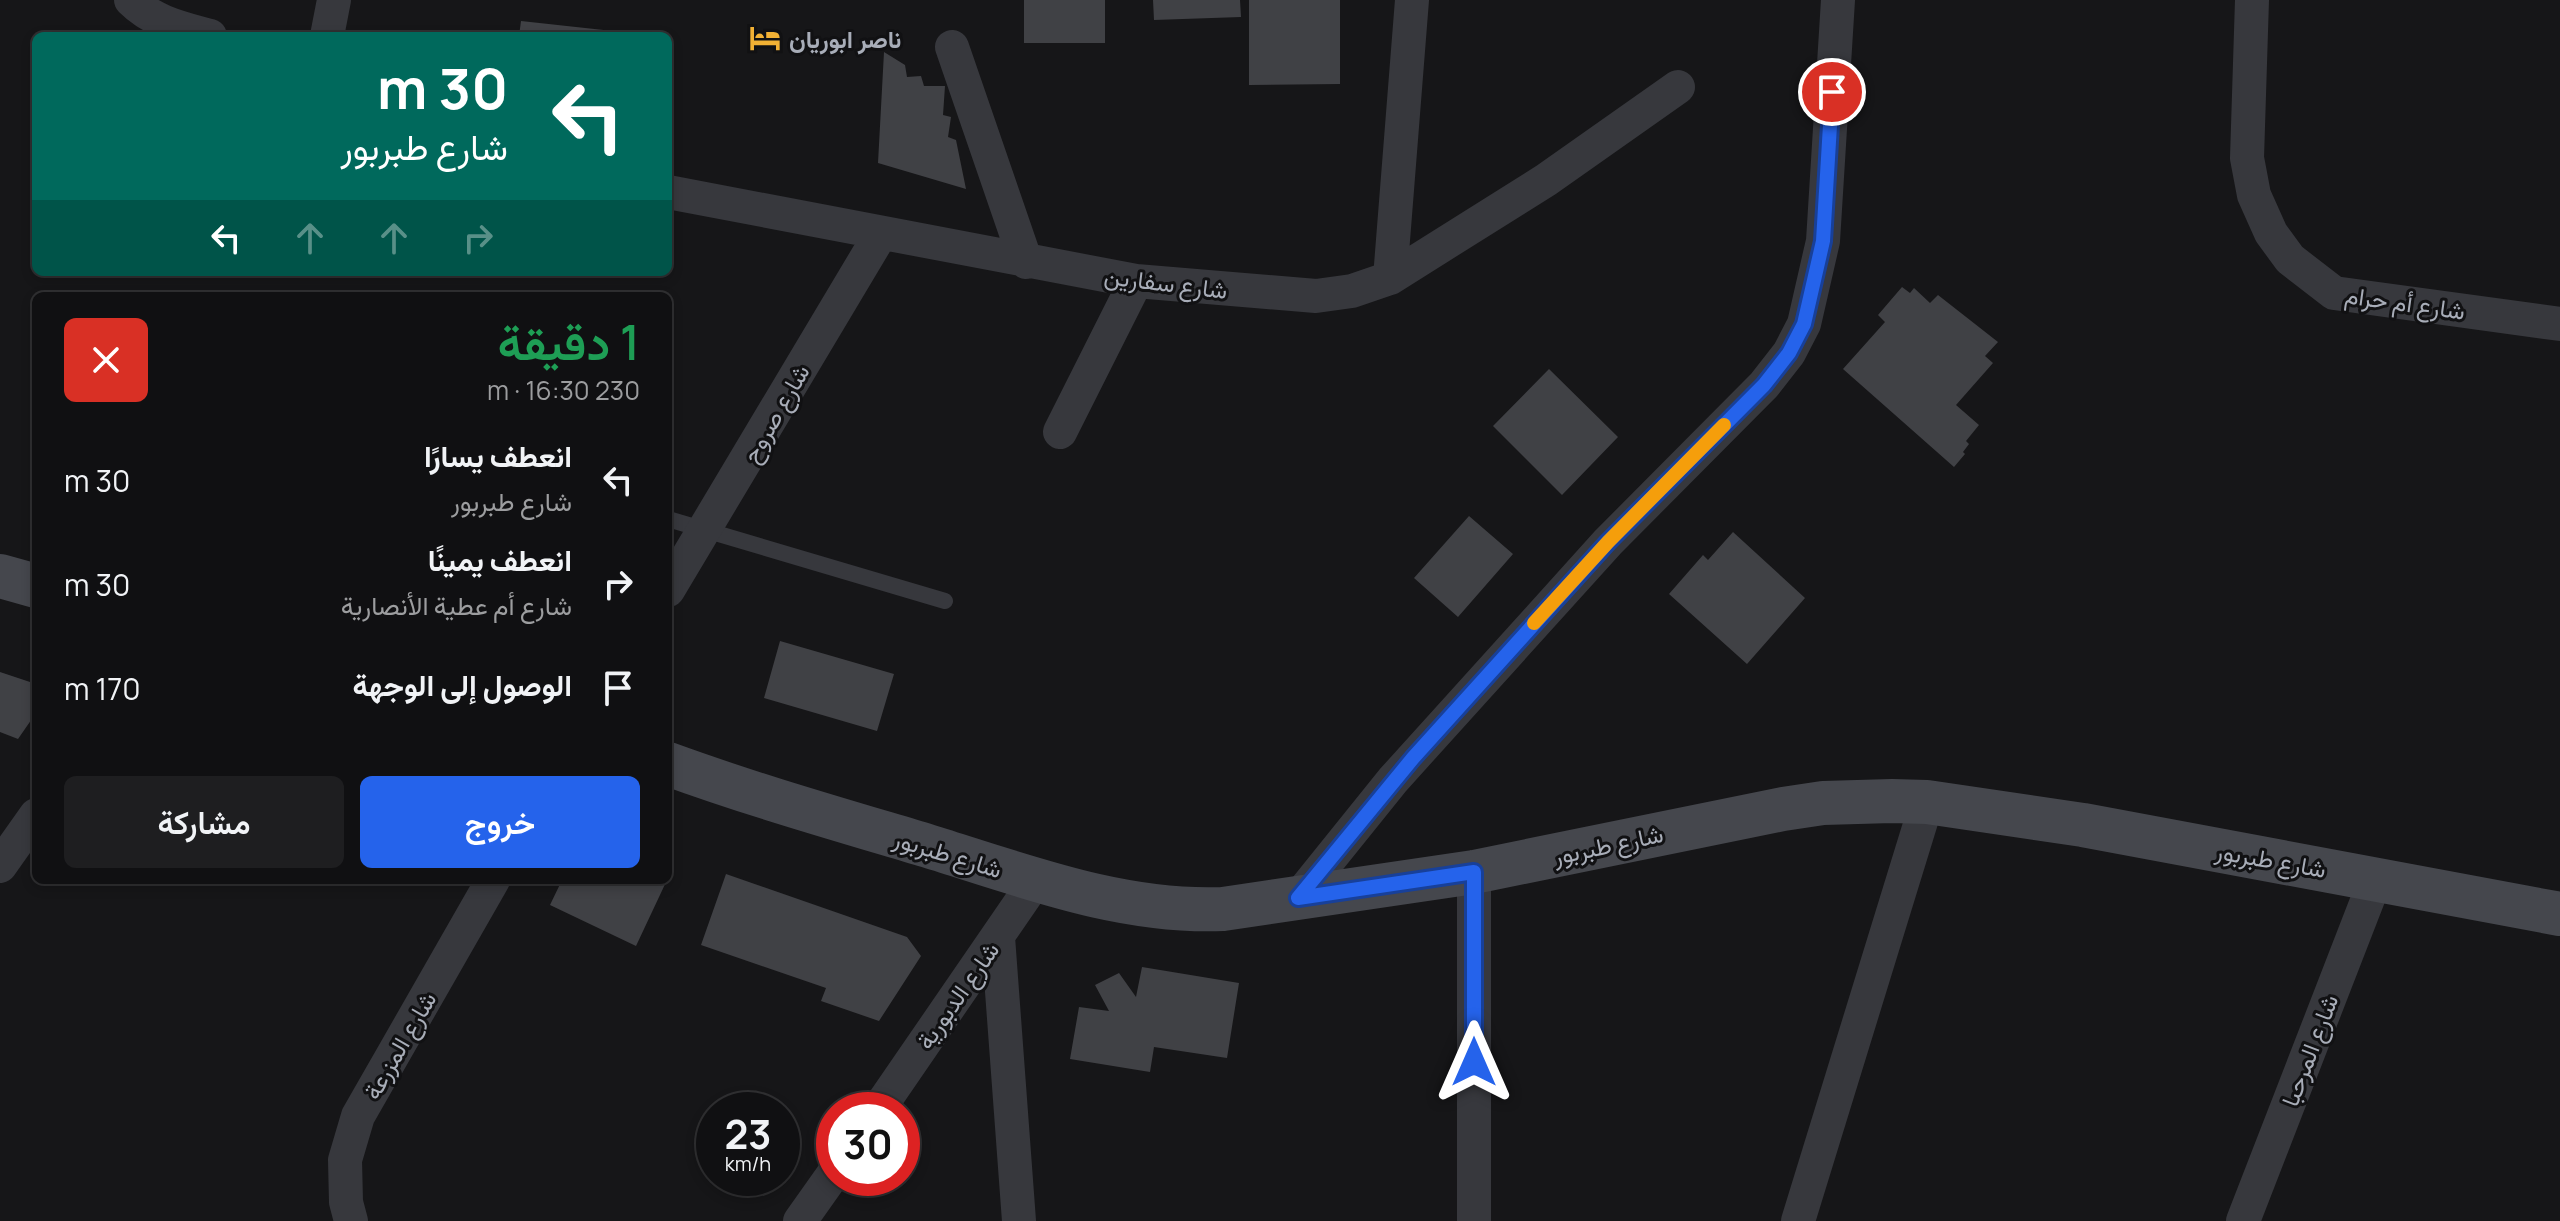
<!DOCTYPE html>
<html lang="ar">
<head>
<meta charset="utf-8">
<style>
	body { margin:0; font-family:Manrope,Vazirmatn,sans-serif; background:#1e1e20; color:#f1f3f6; direction:rtl; height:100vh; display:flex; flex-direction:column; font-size:30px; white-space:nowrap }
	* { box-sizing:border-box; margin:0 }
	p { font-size:26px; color:#9c9d9f }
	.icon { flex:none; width:44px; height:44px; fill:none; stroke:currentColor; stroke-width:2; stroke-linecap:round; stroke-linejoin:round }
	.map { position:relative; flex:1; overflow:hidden; direction:ltr }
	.details { position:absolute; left:32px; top:292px; width:640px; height:592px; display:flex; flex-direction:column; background:#101012; border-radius:12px; box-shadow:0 4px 12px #0003,0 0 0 2px #303032; direction:rtl }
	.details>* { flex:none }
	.top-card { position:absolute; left:32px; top:32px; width:640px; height:244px; border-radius:12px; box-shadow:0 4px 12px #0003,0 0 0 2px #303032; direction:rtl; background:#00695c; color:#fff; overflow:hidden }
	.speed { position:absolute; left:696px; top:1092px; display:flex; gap:16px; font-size:40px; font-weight:700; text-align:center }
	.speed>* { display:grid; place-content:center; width:104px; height:104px; border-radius:50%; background:#101012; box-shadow:0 4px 12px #0003,0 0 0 2px #303032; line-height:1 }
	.speed small { font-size:20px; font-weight:400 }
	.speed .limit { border:12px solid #d22; background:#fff; color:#111 }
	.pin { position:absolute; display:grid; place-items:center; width:68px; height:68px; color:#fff; margin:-34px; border:4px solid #fff; border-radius:50%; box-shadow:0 2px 8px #0007 }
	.me { position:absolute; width:88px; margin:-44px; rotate:0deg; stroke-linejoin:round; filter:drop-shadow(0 0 6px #0008) }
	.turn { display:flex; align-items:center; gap:28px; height:168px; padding:0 32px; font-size:36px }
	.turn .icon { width:104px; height:104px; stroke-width:2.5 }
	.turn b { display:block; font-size:56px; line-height:68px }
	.lanes { display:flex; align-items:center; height:76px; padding:0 32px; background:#0003; justify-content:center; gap:40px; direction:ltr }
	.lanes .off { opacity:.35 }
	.round { display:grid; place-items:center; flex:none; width:84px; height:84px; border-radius:12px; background:#1e1e20 }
	.summary { display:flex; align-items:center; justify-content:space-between; height:136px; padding:0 32px }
	h1 { font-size:48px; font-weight:600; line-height:60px; color:#1e9e55 }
	.cta { display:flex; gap:16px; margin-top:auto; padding:16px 32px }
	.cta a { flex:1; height:92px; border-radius:12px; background:#2563eb; color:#fff; font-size:32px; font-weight:600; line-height:92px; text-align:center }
	.cta a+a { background:#1e1e20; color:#f1f3f6 }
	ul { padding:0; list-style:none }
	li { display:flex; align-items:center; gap:24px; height:104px; padding:0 32px }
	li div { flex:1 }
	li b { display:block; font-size:30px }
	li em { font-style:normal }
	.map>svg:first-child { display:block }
	.building { fill:#404145 }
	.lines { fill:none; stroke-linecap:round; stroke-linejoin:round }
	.lane { stroke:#37383d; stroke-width:16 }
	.street { stroke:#37383d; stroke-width:34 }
	.secondary { stroke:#45474d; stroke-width:44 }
	.route-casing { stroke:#184099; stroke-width:20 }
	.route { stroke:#2563eb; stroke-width:14 }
	.slow { stroke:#f59e0b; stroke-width:14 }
	.labels { text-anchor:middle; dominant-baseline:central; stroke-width:6; stroke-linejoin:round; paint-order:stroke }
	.poi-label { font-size:24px; font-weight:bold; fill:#a8adb8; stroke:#111113; text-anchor:start }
	.street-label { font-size:24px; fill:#a8adb8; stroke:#111113 }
</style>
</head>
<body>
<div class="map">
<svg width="2560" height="1221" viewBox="0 0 2560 1221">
	<rect width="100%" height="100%" fill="#161618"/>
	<path class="building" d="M1024 0H1105V43H1024Z
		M1153 0H1240L1241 17 1154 20Z
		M1249 0H1340V84L1249 85Z
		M521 21 631 33V36H519Z
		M884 52 905 65 907 77 921 76 924 86H945L943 115 951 117 948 137 956 140 966 189 878 163Z
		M1902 287 1910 293 1914 288 1930 303 1938 295 1998 342 1985 356 1993 363 1956 405 1979 425 1966 441 1969 444 1963 452 1965 454 1954 467 1843 369 1885 322 1878 315Z
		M1549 369 1618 437 1562 495 1493 426Z
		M1469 516 1513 554 1458 617 1414 578Z
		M1733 532 1805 598 1747 664 1669 594 1703 555 1708 560Z
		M780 641 894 674 877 731 764 698Z
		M0 672 36 684V713L18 739 0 732Z
		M726 874 907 937 921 956 879 1021 821 1001 826 988 701 945Z
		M562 880H667L636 946 550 905Z
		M1142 967 1239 983 1227 1058 1154 1047 1150 1072 1070 1059 1079 1007 1109 1011 1095 985 1119 973 1136 997Z"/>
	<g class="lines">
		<path class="lane" d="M668 519 945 601"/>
		<path class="street" d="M131 0C153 22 181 28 210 36
			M2252 0 2247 158 2254 195 2271 233 2290 259 2334 293 2560 324
			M327 36 334 0
			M952 47 1026 262
			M668 192 1136 281 1316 296 1352 291 1390 278 1546 180 1678 87
			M1390 278 1412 0
			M1060 432 1136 281
			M668 590 880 235
			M0 866 36 815
			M1474 872V1221
			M1298 898 1393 780 1608 542 1764 385 1789 353 1804 324 1823 241 1838 0
			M998 937 1019 1221
			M878 1110 1036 880
			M351 1221 346 1202 345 1160 358 1116 493 880
			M800 1221 834 1173
			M1798 1221 1927 802
			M2243 1221 2376 878"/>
		<path class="secondary" d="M0 576 36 586
			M668 764C753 795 841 820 928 846 1025 876 1121 913 1223 909L1474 872 1783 809 1823 803 1892 801 1927 802 2083 825 2560 914"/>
	</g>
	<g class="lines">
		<defs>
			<path id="route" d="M1474 1062V872L1298 898 1413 758 1608 542 1764 385 1789 353 1804 324 1823 241 1832 92"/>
		</defs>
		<use href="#route" class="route-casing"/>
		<use href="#route" class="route"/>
		<path class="slow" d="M1534 623 1608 542 1724 425"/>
	</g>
	<defs>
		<symbol id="hotel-bare" viewBox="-9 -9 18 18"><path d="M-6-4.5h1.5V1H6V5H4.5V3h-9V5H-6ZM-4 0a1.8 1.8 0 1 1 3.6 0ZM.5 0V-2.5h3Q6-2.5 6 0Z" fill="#f2b134" stroke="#111113" stroke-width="2.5" paint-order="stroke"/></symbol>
	</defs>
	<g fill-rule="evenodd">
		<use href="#hotel-bare" x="743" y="16" width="44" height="44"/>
	</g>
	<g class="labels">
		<g class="poi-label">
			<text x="789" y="38">ناصر ابوريان</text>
		</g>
		<g class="street-label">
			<text transform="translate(1166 282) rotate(7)">شارع سفارين</text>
			<text transform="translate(2405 302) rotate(8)">شارع أم حرام</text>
			<text transform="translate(775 413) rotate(-60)">شارع صروح</text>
			<text transform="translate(1608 844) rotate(-12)">شارع طبربور</text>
			<text transform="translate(948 853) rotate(17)">شارع طبربور</text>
			<text transform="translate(2271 859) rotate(10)">شارع طبربور</text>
			<text transform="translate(957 995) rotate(-55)">شارع الدبورية</text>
			<text transform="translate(399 1045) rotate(-60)">شارع المزرعة</text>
			<text transform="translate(2309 1050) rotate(-69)">شارع المرحبا</text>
		</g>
	</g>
</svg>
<div class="speed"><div>23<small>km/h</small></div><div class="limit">30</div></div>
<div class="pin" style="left:1832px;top:92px;background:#d93025"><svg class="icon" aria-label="arrive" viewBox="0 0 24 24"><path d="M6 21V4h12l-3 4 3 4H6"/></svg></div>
<svg class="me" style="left:1474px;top:1062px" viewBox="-20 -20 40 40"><path d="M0-17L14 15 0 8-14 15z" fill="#2563eb" stroke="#fff" stroke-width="4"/></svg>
<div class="top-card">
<div class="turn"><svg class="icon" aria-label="left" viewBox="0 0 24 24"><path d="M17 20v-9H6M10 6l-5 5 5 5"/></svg><div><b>30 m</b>شارع طبربور</div></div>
<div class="lanes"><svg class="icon" aria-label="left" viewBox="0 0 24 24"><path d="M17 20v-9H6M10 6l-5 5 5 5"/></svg><svg class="icon off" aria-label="ahead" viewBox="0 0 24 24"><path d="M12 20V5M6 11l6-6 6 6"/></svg><svg class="icon off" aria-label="ahead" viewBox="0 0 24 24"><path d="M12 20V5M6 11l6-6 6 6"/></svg><svg class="icon off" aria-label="right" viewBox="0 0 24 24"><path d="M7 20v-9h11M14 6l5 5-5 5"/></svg></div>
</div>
<section class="details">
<div class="summary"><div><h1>1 دقيقة</h1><p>230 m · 16:30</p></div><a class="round" style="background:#d93025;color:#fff"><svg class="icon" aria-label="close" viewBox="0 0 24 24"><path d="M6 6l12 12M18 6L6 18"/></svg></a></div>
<ul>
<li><svg class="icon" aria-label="left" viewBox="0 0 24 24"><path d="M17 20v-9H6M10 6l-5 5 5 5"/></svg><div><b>انعطف يسارًا</b><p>شارع طبربور</p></div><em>30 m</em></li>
<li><svg class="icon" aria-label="right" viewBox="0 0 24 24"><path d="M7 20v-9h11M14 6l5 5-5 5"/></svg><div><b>انعطف يمينًا</b><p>شارع أم عطية الأنصارية</p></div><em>30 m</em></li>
<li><svg class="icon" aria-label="arrive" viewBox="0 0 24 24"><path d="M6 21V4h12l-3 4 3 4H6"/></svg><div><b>الوصول إلى الوجهة</b></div><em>170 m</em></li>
</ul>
<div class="cta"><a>خروج</a><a>مشاركة</a></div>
</section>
</div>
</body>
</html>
